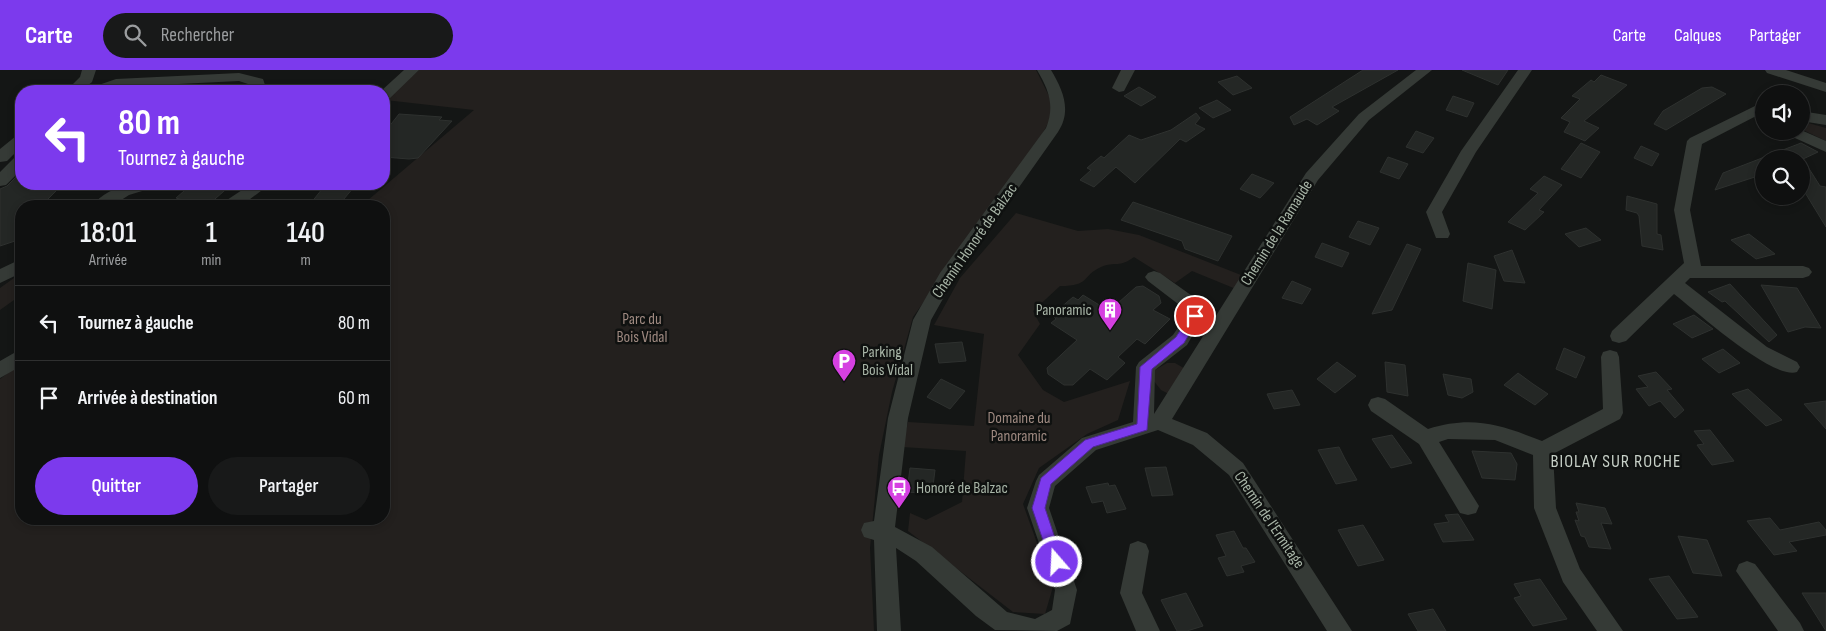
<!DOCTYPE html>
<html lang="fr">
<head>
<meta charset="utf-8">
<style>
	body { margin:0; font-family:"Sofia Sans Condensed",sans-serif; background:#181919; color:#f1f3f6; height:100vh; display:flex; flex-direction:column; font-size:19px; white-space:nowrap }
	* { box-sizing:border-box; margin:0 }
	p { font-size:16px; color:#9b9d9f }
	.icon { flex:none; width:28px; height:28px; fill:none; stroke:currentColor; stroke-width:2; stroke-linecap:round; stroke-linejoin:round }
	.map { position:relative; flex:1; overflow:hidden }
	.panel { position:absolute; left:15px; top:130px; width:375px; height:325px; display:flex; flex-direction:column; background:#0f1010; border-radius:20px; box-shadow:0 2px 8px #0003,0 0 0 1px #2f3030 }
	.panel>* { flex:none }
	.top-card { position:absolute; left:15px; top:15px; width:375px; height:105px; border-radius:20px; box-shadow:0 2px 8px #0003,0 0 0 1px #2f3030; background:#7c3aed; color:#fff; overflow:hidden }
	.buttons { position:absolute; left:1755px; top:15px; display:grid; gap:10px }
	.buttons a { display:grid; place-items:center; width:55px; height:55px; border-radius:50%; background:#0f1010; box-shadow:0 2px 8px #0003,0 0 0 1px #2f3030; font-size:25px }
	.pin { position:absolute; display:grid; place-items:center; width:42px; height:42px; color:#fff; margin:-21px; border:2px solid #fff; border-radius:50%; box-shadow:0 1px 5px #0007 }
	.me { position:absolute; width:55px; margin:-28px; rotate:341deg; stroke-linejoin:round; filter:drop-shadow(0 0 4px #0008) }
	.turn { display:flex; align-items:center; gap:18px; height:105px; padding:0 20px; font-size:22px }
	.turn .icon { width:65px; height:65px; stroke-width:2.5 }
	.turn b { display:block; font-size:35px; line-height:42px }
	.eta { display:flex; justify-content:space-evenly; align-items:center; height:85px; text-align:center }
	.eta b { font-size:30px; font-weight:600; line-height:35px }
	.cta { display:flex; gap:10px; margin-top:auto; padding:10px 20px }
	.cta a { flex:1; height:58px; border-radius:30px; background:#7c3aed; color:#fff; font-size:20px; font-weight:600; line-height:58px; text-align:center }
	.cta a+a { background:#181919; color:#f1f3f6 }
	ul { padding:0; list-style:none }
	li { display:flex; align-items:center; gap:15px; height:75px; padding:0 20px; border-top:1px solid #2f3030 }
	li div { flex:1 }
	li b { display:block; font-size:19px }
	li em { font-style:normal }
	header { display:flex; align-items:center; gap:30px; box-sizing:border-box; height:70px; padding:0 25px; background:#7c3aed; color:#fff }
	header strong { font-size:24px }
	nav { display:flex; gap:28px; margin-inline-start:auto; font-size:18px }
	.search { width:350px; height:45px; background:#181919; display:flex; align-items:center; gap:12px; box-sizing:border-box; padding:0 18px; border-radius:28px; color:#9b9d9f; font-size:19px }
	.map>svg:first-child { display:block }
	.green { fill:#23201e }
	.building { fill:#242725; stroke:#2e312f }
	.lines { fill:none; stroke-linecap:round; stroke-linejoin:round }
	.minor { fill:#353a36; fill-rule:evenodd }
	.route { fill:#7c3aed; stroke:#51269a }
	.labels { text-anchor:middle; dominant-baseline:central; stroke-width:5; stroke-linejoin:round; paint-order:stroke }
	.street-label { font-size:16px; fill:#a8b5a7; stroke:#0f1110 }
	.poi-label { font-size:16px; fill:#a8b5a7; stroke:#0f1110; text-anchor:start }
	.park-label { font-size:16px; fill:#9e8980; stroke:#0f1110 }
	.neighbourhood-label { font-size:18px; letter-spacing:1px; fill:#c8d1c8; stroke:#0f1110 }
</style>
</head>
<body>
<header>
<strong>Carte</strong>
<div class="search"><svg class="icon" aria-label="search" viewBox="0 0 24 24"><circle cx="10" cy="10" r="6"/><path d="M15 15l6 6"/></svg>Rechercher</div>
<nav><a>Carte</a><a>Calques</a><a>Partager</a></nav>
</header>
<div class="map">
<svg width="1826" height="561" viewBox="0 0 1826 561">
	<rect width="100%" height="100%" fill="#141615"/>
	<path class="green" d="M419 0H1036L1050 28 1052 46 1040 68 913 247 892 322 879 385 870 478 874 561H0V309L21 293V449H384V136H361L474 40 385 30Z
		M1801 51 1826 58V71L1801 59Z
		M1016 143 1078 161 1108 159 1139 165 1241 205 1236 219 1192 201 1175 213 1134 187C1120 198 1115 191 1101 197 1081 206 1091 216 1060 216L1033 241 1040 254 1018 285 1043 320 1064 332 1130 311 1118 350 1087 364 1039 398 1023 434 1037 473 1055 510 1045 544 1013 542 908 461 910 443 926 450 962 432 966 381 902 377 908 352 974 356 984 264 934 255 960 208Z
		M21 203V225L0 240V218Z
		M1167 293H1175L1187 300 1169 324 1161 320 1153 310 1155 300Z"/>
	<path class="building" d="M1363 0H1398L1332 37 1339 41 1317 55 1307 49 1294 55 1290 47Z
		M1462 0H1508L1498 15Z
		M1601 5 1627 15 1584 51 1599 58 1585 71 1564 62 1570 52 1561 48 1580 29 1572 26 1591 10 1594 12Z
		M1237 6 1252 18 1233 25 1218 12Z
		M1139 17 1156 27 1141 36 1124 26Z
		M1712 17 1726 24 1666 60 1654 54 1663 41 1702 18Z
		M1453 26 1474 33 1467 47 1446 40Z
		M1217 30 1231 40 1213 48 1199 38Z
		M1196 43 1200 48 1195 54 1205 59 1186 72 1180 69 1135 113 1116 97 1094 117 1080 110 1091 100 1087 98 1101 86 1104 88 1129 65 1141 70 1171 60Z
		M399 44 442 47 439 50 452 51 418 88 409 89 384 87V63Z
		M1416 61 1434 68 1423 83 1406 77Z
		M1581 73 1600 82 1581 108 1561 99Z
		M1801 73 1818 82 1803 89 1820 116 1826 117V157L1801 116V89H1764V104L1715 120 1723 103Z
		M1641 76 1659 84 1652 96 1634 88Z
		M1388 87 1408 94 1399 109 1380 102Z
		M21 102V114H63L46 131 47 136H21V169L0 176V119L7 116Z
		M1252 104 1274 113 1260 128 1240 119Z
		M1544 106 1562 115 1539 140 1544 142 1525 160 1508 152 1538 123 1530 119Z
		M192 114H232L207 136H178L186 131 176 128Z
		M326 114 330 115 354 117 338 136H312L315 133H311Z
		M1627 126 1657 134V164L1661 165 1663 180 1642 176 1639 146 1637 143 1626 140Z
		M1133 132 1232 166 1218 191 1185 179 1182 171 1121 150Z
		M1358 151 1379 158 1370 175 1349 167Z
		M1586 158 1601 170 1579 177 1565 164Z
		M1749 164 1775 184 1756 189 1731 170Z
		M1322 173 1349 183 1342 197 1315 187Z
		M1407 174 1421 179 1392 240 1372 244Z
		M1512 180 1525 213 1504 211 1494 186Z
		M1468 193 1496 200 1492 239 1463 231Z
		M1292 211 1311 219 1302 234 1282 228Z
		M1730 214 1777 265 1769 272 1725 231 1722 232 1708 222Z
		M1761 215 1797 218 1821 258 1805 257 1788 262Z
		M1143 216 1159 226 1161 233 1153 240 1170 249 1145 274 1137 269 1118 287 1125 293 1107 310 1090 299 1073 315H1064L1048 304 1047 298 1077 270 1051 253 1056 249 1052 245 1073 227 1078 230 1083 225 1109 241 1136 217Z
		M1694 245 1713 259 1692 268 1673 254Z
		M962 272 966 291 939 293 935 274Z
		M1564 278 1585 287 1576 308 1556 299Z
		M1723 279 1740 293 1719 303 1702 289Z
		M1337 292 1356 306 1335 323 1317 309Z
		M1385 292 1405 295 1408 326 1387 322Z
		M1656 302 1672 319 1667 320 1684 340 1675 348 1660 331 1649 336 1636 319 1648 317 1638 306Z
		M1518 303 1533 314 1548 324 1535 335 1504 315Z
		M1443 304 1471 309 1473 322 1462 328 1448 325Z
		M941 309 965 321 950 339 927 327Z
		M1748 319 1782 350 1766 356 1732 324Z
		M1292 320 1300 335 1274 339 1267 324Z
		M1826 331V359L1804 334Z
		M1710 360 1734 391 1712 395 1697 375 1704 374 1694 361Z
		M1392 365 1412 393 1391 398 1372 369Z
		M1339 377 1345 389 1357 410 1336 414 1318 380Z
		M1472 381 1511 383 1517 394 1515 410 1482 408Z
		M1166 397 1173 425 1152 426 1145 398Z
		M910 398 935 400 932 424 907 422Z
		M1108 413 1109 416 1115 415 1126 439 1107 443 1103 431 1092 433 1086 417Z
		M1576 433 1605 438 1612 454 1601 453 1611 479 1589 477 1585 467 1581 466 1575 450 1579 451 1576 442H1579Z
		M1458 444 1474 470 1443 472 1434 454 1449 452 1445 445Z
		M1770 448 1780 460 1819 452 1826 460V465L1789 472 1797 481 1774 485 1747 451Z
		M1363 455 1384 490 1358 496 1338 460Z
		M1234 461 1243 478H1246L1255 492 1241 496 1244 502 1227 506 1218 488 1226 486 1216 465Z
		M1678 466 1707 470 1722 506 1693 503Z
		M1669 506 1698 547 1677 549 1649 509Z
		M1540 509 1567 549 1533 556 1514 528 1521 526 1514 514Z
		M1186 523 1203 556 1187 561H1177L1161 530Z
		M1802 523H1826V561Z
		M1433 539 1446 561H1418L1408 544Z"/>
	<g class="lines">
		<path class="minor" d="M82 0H96L92 12 81 21H66L80 7Z
			M404 0H419L389 29 384 30V21H381Z
			M1037 0H1051C1063 20 1072 41 1058 62L953 211 931 250 908 348 895 457 932 477 1007 542 1035 549 1052 540 1055 520 1027 438 1036 411 1039 405 1082 368 1133 352 1136 297 1139 292 1173 265 1186 246 1182 237 1148 211 1145 207 1148 203 1154 201 1160 203 1195 228 1204 246 1187 275 1155 300 1154 344 1306 103 1359 44 1416 0H1432L1369 50 1318 110 1172 349 1207 363 1243 393 1352 561H1327L1229 405 1193 375 1158 360 1096 380 1055 416 1049 438 1077 520 1070 554 1057 561 995 560 976 546 916 491 896 478 901 561H877L874 470 864 467 861 460 864 453 874 451 888 348 913 250 940 203 1046 58C1055 36 1049 20 1037 0Z
			M1121 0H1135L1124 21 1119 22 1112 18Z
			M1518 0H1532L1476 82 1442 142 1450 164 1448 168H1436L1426 142 1461 81Z
			M1765 0H1786L1826 13V22L1767 3Z
			M239 3 263 9 267 21H253L251 15 239 11 118 17 108 21H88L90 18 116 9Z
			M1755 36 1762 41 1760 44 1702 74 1690 140 1701 196H1803L1809 198 1812 202 1809 206 1803 208H1690L1685 213 1767 277 1797 292 1800 297 1797 302C1772 310 1696 241 1674 224L1626 271 1619 273 1612 271 1610 266 1612 261 1684 193 1674 140 1687 71 1690 68Z
			M1801 41 1826 45V55L1801 51Z
			M1801 60 1826 71V82L1786 64 1784 61Z
			M21 64V77L7 91 0 92V79L16 66Z
			M21 86V100L6 115 0 116V102L15 87Z
			M129 114H154L152 118 129 125 112 136H93C99 125 117 117 129 114Z
			M251 114H270L241 136H222L224 132Z
			M21 189V203L0 213V199Z
			M21 279V296L0 308V291Z
			M1610 280 1617 282 1619 287 1623 343 1620 349 1553 384 1556 438 1580 499 1623 561H1597L1563 512 1534 438 1533 385 1495 370 1448 369 1439 372 1479 436 1476 443 1468 445 1460 443 1419 374 1371 341 1368 335 1371 329 1378 327 1385 329 1428 359C1473 345 1501 355 1542 371L1603 339 1601 287 1603 282Z
			M1138 471 1146 474 1149 481 1142 523 1160 561H1136L1120 523 1130 474Z
			M1747 491 1755 494 1800 553 1804 561H1778L1736 501 1739 494Z"/>
	</g>
	<path class="route" d="M1195 242 1200 246 1184 273 1152 299 1147 360 1093 377 1051 414 1045 438 1063 492 1061 497 1057 499 1052 497 1032 438 1041 408 1085 370 1137 354 1140 297 1176 267 1191 243Z"/>
	<defs>
		<symbol id="building-pin" viewBox="-11 -11 22 30"><path d="M0 17L-7.5 6A9.5 9.5 0 1 1 7.5 6Z" fill="#d540e1" stroke="#0f1110"/><path d="M-4-6H4V6H1V3H-1V6H-4ZM-2.5-4.3h1.7v1.8h-1.7ZM.8-4.3h1.7v1.8H.8ZM-2.5-1h1.7V.8h-1.7ZM.8-1h1.7V.8H.8Z" fill="#fff"/></symbol>
		<symbol id="parking-pin" viewBox="-11 -11 22 30"><path d="M0 17L-7.5 6A9.5 9.5 0 1 1 7.5 6Z" fill="#d540e1" stroke="#0f1110"/><path d="M-3.5-5.5H1a3.5 3.5 0 0 1 0 7H-1V5.5H-3.5ZM-1-3.4V-.6H.8a1.4 1.4 0 0 0 0-2.8Z" fill="#fff"/></symbol>
		<symbol id="bus-pin" viewBox="-11 -11 22 30"><path d="M0 17L-7.5 6A9.5 9.5 0 1 1 7.5 6Z" fill="#d540e1" stroke="#0f1110"/><path d="M-5-6H5V4H4V6H2V4H-2V6H-4V4H-5ZM-3.5-4V0h7V-4ZM-3.5 1.2v1.5H-2V1.2ZM2 1.2v1.5H3.5V1.2Z" fill="#fff"/></symbol>
	</defs>
	<g fill-rule="evenodd">
		<use href="#building-pin" x="1096" y="226" width="28" height="38"/>
		<use href="#parking-pin" x="830" y="277" width="28" height="38"/>
		<use href="#bus-pin" x="885" y="404" width="28" height="38"/>
	</g>
	<g class="labels">
		<g class="street-label">
			<text transform="translate(1277 163) rotate(-58)">Chemin de la Ramaude</text>
			<text transform="translate(975 171) rotate(-55)">Chemin Honoré de Balzac</text>
			<text transform="translate(1269 450) rotate(56)">Chemin de l'Ermitage</text>
		</g>
		<g class="poi-label">
			<text x="1092" y="240" text-anchor="end">Panoramic</text>
			<text x="862" y="282">Parking<tspan x="862" dy="18">Bois Vidal</tspan></text>
			<text x="916" y="418">Honoré de Balzac</text>
		</g>
		<g class="park-label">
			<text x="642" y="249">Parc du<tspan x="642" dy="18">Bois Vidal</tspan></text>
			<text x="1019" y="348">Domaine du<tspan x="1019" dy="18">Panoramic</tspan></text>
		</g>
		<g class="neighbourhood-label">
			<text x="1616" y="391">BIOLAY SUR ROCHE</text>
		</g>
	</g>
</svg>
<div class="buttons">
<a><svg class="icon" aria-label="sound" viewBox="0 0 24 24"><path d="M4 9h4l5-4v14l-5-4H4zM17 9q2 3 0 6"/></svg></a>
<a><svg class="icon" aria-label="search" viewBox="0 0 24 24"><circle cx="10" cy="10" r="6"/><path d="M15 15l6 6"/></svg></a>
</div>
<div class="pin" style="left:1195px;top:246px;background:#d93025"><svg class="icon" aria-label="arrive" viewBox="0 0 24 24"><path d="M6 21V4h12l-3 4 3 4H6"/></svg></div>
<svg class="me" style="left:1057px;top:492px" viewBox="-20 -20 40 40"><circle r="17" fill="#7c3aed" stroke="#fff" stroke-width="3"/><path d="M0-11L8 9 0 5-8 9z" fill="#fff"/></svg>
<div class="top-card">
<div class="turn"><svg class="icon" aria-label="left" viewBox="0 0 24 24"><path d="M17 20v-9H6M10 6l-5 5 5 5"/></svg><div><b>80 m</b>Tournez à gauche</div></div>
</div>
<section class="panel">
<div class="eta">
<div><b>18:01</b><p>Arrivée</p></div>
<div><b>1</b><p>min</p></div>
<div><b>140</b><p>m</p></div>
</div>
<ul>
<li><svg class="icon" aria-label="left" viewBox="0 0 24 24"><path d="M17 20v-9H6M10 6l-5 5 5 5"/></svg><div><b>Tournez à gauche</b></div><em>80 m</em></li>
<li><svg class="icon" aria-label="arrive" viewBox="0 0 24 24"><path d="M6 21V4h12l-3 4 3 4H6"/></svg><div><b>Arrivée à destination</b></div><em>60 m</em></li>
</ul>
<div class="cta"><a>Quitter</a><a>Partager</a></div>
</section>
</div>
</body>
</html>
